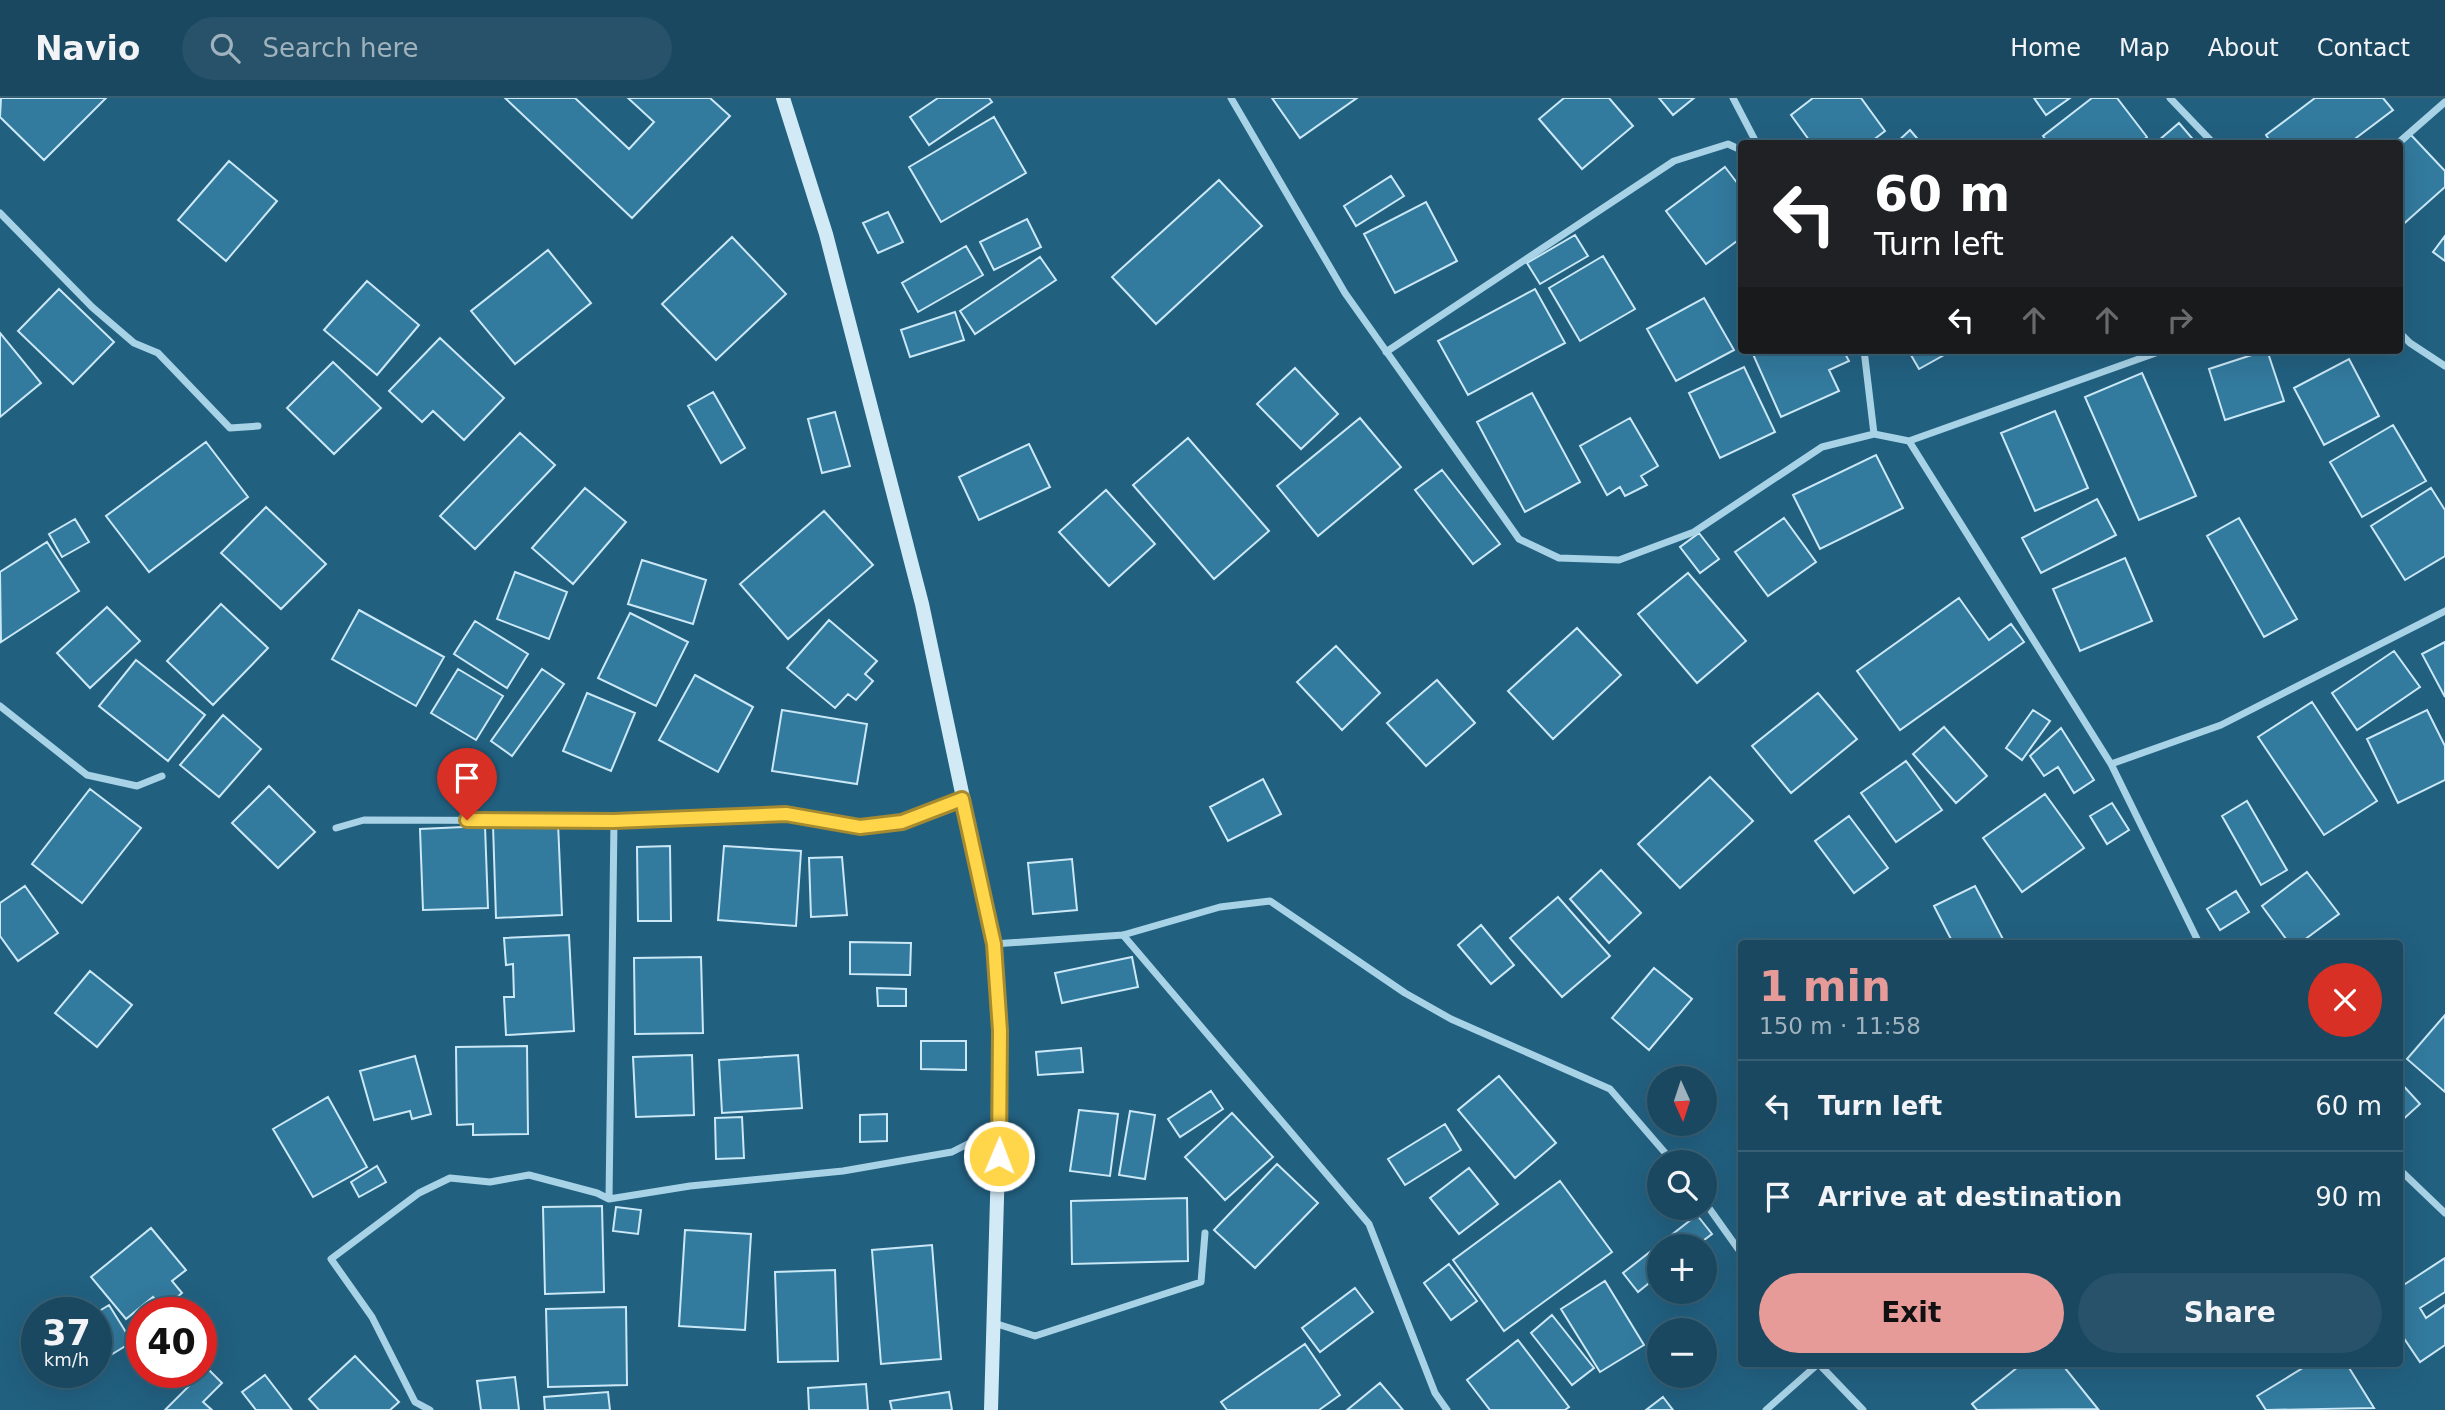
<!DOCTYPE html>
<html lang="en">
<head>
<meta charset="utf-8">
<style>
	body { margin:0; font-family:"DejaVu Sans",sans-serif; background:#275269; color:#f1f3f6; height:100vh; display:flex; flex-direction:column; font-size:26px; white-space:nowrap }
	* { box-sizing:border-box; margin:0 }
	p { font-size:23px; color:#9fb2bd }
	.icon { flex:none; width:38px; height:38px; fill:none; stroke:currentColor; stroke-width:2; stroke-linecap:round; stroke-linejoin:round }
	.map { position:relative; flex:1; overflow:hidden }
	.panel { position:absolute; left:1738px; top:842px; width:665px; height:427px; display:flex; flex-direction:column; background:#1a4860; border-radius:7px; box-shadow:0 7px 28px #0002,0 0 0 2px #386075 }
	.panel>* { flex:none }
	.guide { position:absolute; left:1738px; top:42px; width:665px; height:214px; border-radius:7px; box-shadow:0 7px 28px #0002,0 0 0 2px #386075; background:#202124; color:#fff; overflow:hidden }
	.needle { width:46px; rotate:177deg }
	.buttons { position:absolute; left:1647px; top:968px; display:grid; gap:14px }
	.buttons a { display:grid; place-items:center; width:70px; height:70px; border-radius:50%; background:#1a4860; box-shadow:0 7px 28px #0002,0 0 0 2px #386075; font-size:35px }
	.speed { position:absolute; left:21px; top:1199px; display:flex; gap:14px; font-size:35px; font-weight:700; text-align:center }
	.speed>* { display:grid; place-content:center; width:91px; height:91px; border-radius:50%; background:#1a4860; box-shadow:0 7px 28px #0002,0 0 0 2px #386075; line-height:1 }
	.speed small { font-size:18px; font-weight:400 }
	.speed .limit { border:10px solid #d22; background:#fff; color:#111 }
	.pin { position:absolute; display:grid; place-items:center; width:60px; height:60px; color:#fff; margin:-72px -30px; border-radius:50% 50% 50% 0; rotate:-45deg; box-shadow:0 0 7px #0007 }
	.pin .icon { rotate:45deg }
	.me { position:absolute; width:77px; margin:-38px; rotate:1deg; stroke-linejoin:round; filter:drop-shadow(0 0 5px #0008) }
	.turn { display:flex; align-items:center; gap:24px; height:147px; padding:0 21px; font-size:32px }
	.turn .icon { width:91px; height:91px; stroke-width:2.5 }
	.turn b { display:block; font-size:49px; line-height:60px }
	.lanes { display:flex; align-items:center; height:66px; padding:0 21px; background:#0003; justify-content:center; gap:35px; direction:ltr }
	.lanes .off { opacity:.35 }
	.round { display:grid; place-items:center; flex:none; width:74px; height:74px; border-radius:37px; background:#275269 }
	.overview { display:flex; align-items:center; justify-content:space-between; height:119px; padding:0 21px }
	h1 { font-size:42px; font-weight:600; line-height:52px; color:#e69b98 }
	.primary-button { display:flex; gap:14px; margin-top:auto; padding:14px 21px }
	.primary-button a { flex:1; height:80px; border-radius:42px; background:#e69b98; color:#111; font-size:28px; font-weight:600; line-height:80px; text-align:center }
	.primary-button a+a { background:#275269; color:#f1f3f6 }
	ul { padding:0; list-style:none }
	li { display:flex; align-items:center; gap:21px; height:91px; padding:0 21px; border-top:2px solid #386075 }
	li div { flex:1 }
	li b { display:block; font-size:26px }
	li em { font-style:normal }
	header { display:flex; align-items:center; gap:42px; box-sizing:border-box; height:98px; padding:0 35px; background:#1a4860; border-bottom:2px solid #386075 }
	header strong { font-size:33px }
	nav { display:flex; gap:38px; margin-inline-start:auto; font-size:24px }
	.search { width:490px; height:63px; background:#275269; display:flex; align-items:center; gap:18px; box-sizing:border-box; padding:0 24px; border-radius:38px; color:#9fb2bd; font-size:26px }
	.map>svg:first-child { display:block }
	.building { fill:#327a9e; stroke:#cbe8f6; stroke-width:2 }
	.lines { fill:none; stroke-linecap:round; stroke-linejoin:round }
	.street { stroke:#a8d3e7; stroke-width:7 }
	.secondary { stroke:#d2eaf6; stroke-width:14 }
	.route-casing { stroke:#a68a30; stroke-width:18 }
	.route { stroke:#ffd54a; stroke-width:12 }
</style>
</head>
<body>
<header>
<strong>Navio</strong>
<div class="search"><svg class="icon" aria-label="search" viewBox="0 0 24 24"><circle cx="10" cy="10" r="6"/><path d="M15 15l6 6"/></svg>Search here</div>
<nav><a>Home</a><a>Map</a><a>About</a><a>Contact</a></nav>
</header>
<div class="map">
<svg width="2445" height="1312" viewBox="0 0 2445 1312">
	<rect width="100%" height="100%" fill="#226080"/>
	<path class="building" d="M1 0H106L44 62 0 19Z
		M505 0H575L629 51 654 24 628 0H710L730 18 632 120Z
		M938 0H989L992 4 929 47 910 19Z
		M1272 0H1357L1300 40Z
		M1564 0H1609L1633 28 1582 71 1539 21Z
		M1659 0H1694L1673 17Z
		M1813 0H1861L1885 33 1868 46H1812L1791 17Z
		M2034 0H2070L2046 17Z
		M2092 0H2117L2147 39 2139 46H2049L2043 38Z
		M2315 0H2383L2393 12 2348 46H2272L2266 37Z
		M994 19 1026 75 941 124 909 69Z
		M2179 25 2197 46H2160L2158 43Z
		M1910 32 1922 46H1895Z
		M2411 37 2445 73V89L2399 130V48Z
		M229 63 277 103 226 163 178 122Z
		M1725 69 1741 90V140L1706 166 1666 113Z
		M1391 78 1404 98 1356 128 1344 108Z
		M1219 82 1262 128 1156 226 1112 179Z
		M1426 104 1457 163 1395 195 1364 136Z
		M888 114 903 144 878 155 863 125Z
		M1027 121 1041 149 994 172 980 144Z
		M1575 137 1588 158 1540 186 1527 165Z
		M2445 138V163L2433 154Z
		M732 139 786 196 716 262 662 206Z
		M966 148 983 177 918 214 902 185Z
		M548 152 591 205 515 266 471 213Z
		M1603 158 1635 211 1580 243 1549 190Z
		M1040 159 1056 182 975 236 960 213Z
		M367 183 419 227 377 277 324 232Z
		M59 191 114 244 73 286 18 233Z
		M1535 191 1565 245 1468 297 1438 243Z
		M1704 200 1734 252 1676 283 1647 231Z
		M955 214 964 242 910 259 901 232Z
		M0 235 41 285 0 319Z
		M440 240 504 300 464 342 433 313 422 324 389 293Z
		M1756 252H1843L1849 263 1829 272 1839 293 1781 319 1752 254Z
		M1908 252H1953L1919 271Z
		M2267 252 2284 303 2225 322 2209 271Z
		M2349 261 2379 318 2324 347 2294 290Z
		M333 264 381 310 334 356 287 310Z
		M1744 269 1775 334 1720 360 1689 295Z
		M1295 270 1338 316 1301 351 1257 306Z
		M2142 275 2196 398 2139 422 2085 299Z
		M713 294 745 350 721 365 688 308Z
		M1532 295 1580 384 1525 414 1477 324Z
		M2055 313 2088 390 2035 413 2001 335Z
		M835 314 850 368 822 375 808 321Z
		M1360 320 1401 369 1318 438 1277 388Z
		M1630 320 1658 368 1641 378 1647 387 1625 398 1620 389 1607 397 1580 348Z
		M2393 327 2426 383 2362 419 2330 364Z
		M520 335 555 367 475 451 440 418Z
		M1188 340 1269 433 1214 481 1133 387Z
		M206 344 248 399 149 474 106 418Z
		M1029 346 1050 389 979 422 959 379Z
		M1876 357 1903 410 1820 451 1793 397Z
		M1442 372 1500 446 1473 466 1415 392Z
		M585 390 626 424 573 486 532 450Z
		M2431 390 2445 412V458L2405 482 2371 428Z
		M1106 392 1155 446 1109 488 1059 434Z
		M2097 401 2116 437 2041 475 2022 440Z
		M266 409 326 466 281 511 221 455Z
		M824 413 873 467 788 541 740 486Z
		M1784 420 1816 464 1768 498 1735 454Z
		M2239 420 2297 521 2264 539 2207 438Z
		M75 421 89 444 62 459 49 436Z
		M1699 435 1719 461 1700 475 1680 449Z
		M47 444 79 493 1 544 0 474Z
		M2125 460 2152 523 2080 553 2053 491Z
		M642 462 706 482 693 526 628 506Z
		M515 474 567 494 549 541 497 521Z
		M1688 475 1746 543 1697 585 1638 516Z
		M1959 500 1989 542 2011 526 2024 544 1900 632 1857 573Z
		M221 506 268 550 213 607 167 563Z
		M107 509 140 543 90 590 57 555Z
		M359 512 444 559 416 608 332 561Z
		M630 515 688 544 656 608 598 580Z
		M829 522 877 563 865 576 873 583 856 602 848 596 835 610 787 570Z
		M475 523 528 556 507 590 454 556Z
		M1577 530 1621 577 1553 641 1508 593Z
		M2445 544V599L2422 556Z
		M1336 548 1380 595 1342 632 1297 584Z
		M2394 553 2420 589 2357 632 2332 595Z
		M136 562 205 617 168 663 99 608Z
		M458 571 503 598 476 642 431 615Z
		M542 571 564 586 512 658 491 643Z
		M695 577 753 609 718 674 659 642Z
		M1437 582 1475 625 1426 668 1387 625Z
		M587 595 635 615 611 673 563 653Z
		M1818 595 1857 641 1791 695 1752 648Z
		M2312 604 2377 703 2324 737 2258 639Z
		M782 612 867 626 857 686 772 673Z
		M2033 612 2050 623 2022 662 2006 650Z
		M2427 612 2445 648V682L2398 705 2367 641Z
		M223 617 261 651 219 699 180 667Z
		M1944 629 1987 678 1956 705 1913 656Z
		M2061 630 2094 682 2074 695 2058 669 2044 678 2030 658Z
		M1906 663 1942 712 1896 744 1861 695Z
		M1710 679 1753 723 1680 790 1638 746Z
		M1263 681 1281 716 1228 743 1210 709Z
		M269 688 315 734 278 770 232 725Z
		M90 691 141 730 82 805 32 766Z
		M2045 696 2084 750 2022 794 1983 740Z
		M2247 703 2287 772 2261 787 2222 718Z
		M2112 705 2129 732 2107 746 2090 718Z
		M1849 718 1888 770 1854 795 1815 743Z
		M558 725 562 817 496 820 493 727Z
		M485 728 488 810 423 812 420 731Z
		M670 748 671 823H638L637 749Z
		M724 748 801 753 796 828 718 822Z
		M842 759 847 817 811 819 809 760Z
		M1072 761 1077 812 1033 816 1028 765Z
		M1601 772 1641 815 1609 845 1570 801Z
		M2307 774 2339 816 2300 845H2289L2262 808Z
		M25 788 58 835 18 863 0 838V805Z
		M1975 788 2005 845H1953L1934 808Z
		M2236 793 2249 814 2220 832 2207 811Z
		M1558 799 1610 858 1562 899 1510 840Z
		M1481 827 1514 867 1491 886 1458 847Z
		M569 837 574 933 506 937 504 899H514L513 866 506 867 504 840Z
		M850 844 911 845 910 877 850 876Z
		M701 859 703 935 635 936 634 860Z
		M1132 859 1138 889 1062 905 1055 875Z
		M1654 870 1692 901 1649 952 1612 920Z
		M90 873 132 907 97 949 55 915Z
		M877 890 906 891V908H878Z
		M2445 917V994L2407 961Z
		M921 943H966V972L921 971Z
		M527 948 528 1036 473 1037V1026L457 1027 456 949Z
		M1081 950 1083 974 1038 977 1036 954Z
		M692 957 694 1017 636 1019 633 959Z
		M798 957 802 1010 722 1015 719 962Z
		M415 958 431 1016 412 1021 410 1013 374 1022 360 973Z
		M1499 978 1556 1045 1515 1080 1458 1012Z
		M2399 983 2420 1006 2399 1025Z
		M1211 993 1223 1011 1180 1039 1168 1021Z
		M328 999 367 1069 313 1099 273 1031Z
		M1079 1012 1118 1016 1110 1078 1070 1073Z
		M1130 1013 1155 1017 1145 1081 1119 1077Z
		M1232 1015 1273 1059 1225 1102 1185 1059Z
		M887 1016V1043L860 1044V1017Z
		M742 1019 744 1060 716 1061 715 1020Z
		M1445 1026 1461 1052 1405 1087 1388 1061Z
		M1277 1066 1318 1105 1255 1170 1214 1132Z
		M377 1068 386 1084 359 1099 351 1084Z
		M1469 1070 1498 1106 1459 1136 1430 1100Z
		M1560 1083 1612 1154 1504 1233 1453 1162Z
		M1187 1100 1188 1163 1072 1166 1071 1103Z
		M602 1108 604 1194 545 1196 543 1109Z
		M616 1109 641 1112 638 1136 613 1133Z
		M1697 1117 1712 1136 1696 1148H1659V1177L1638 1194 1623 1175Z
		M151 1130 186 1172 172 1183 182 1195 163 1211 153 1199 126 1221 91 1179Z
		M685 1132 751 1136 745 1232 679 1228Z
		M932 1147 941 1261 881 1266 872 1152Z
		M2445 1160V1194L2420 1210 2426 1220 2445 1207V1247L2420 1264 2399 1233V1190Z
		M1449 1166 1477 1203 1451 1222 1424 1185Z
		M835 1172 838 1263 778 1264 775 1174Z
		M1605 1183 1644 1247 1600 1274 1561 1211Z
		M1355 1190 1373 1214 1320 1254 1302 1230Z
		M109 1207 132 1244 96 1266V1215Z
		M626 1209 627 1287 548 1289 546 1211Z
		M1552 1217 1594 1270 1572 1287 1531 1235Z
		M1518 1242 1569 1309 1565 1312H1490L1467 1282Z
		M1305 1246 1340 1297 1319 1312H1227L1221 1304Z
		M355 1258 399 1304 390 1312H319L309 1301Z
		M2023 1265H2061L2098 1311 1977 1312 1972 1306Z
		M2311 1265H2346L2374 1310 2266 1312 2257 1298Z
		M207 1270 222 1285 203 1304 212 1312H165Z
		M265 1277 292 1312H256L242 1294Z
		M515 1279 519 1312H481L477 1283Z
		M1380 1285 1403 1312H1347Z
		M866 1286 868 1312H809L808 1290Z
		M608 1294 610 1312H545L544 1299Z
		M949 1294 952 1312H892L890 1303Z
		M1663 1299 1673 1312H1646Z"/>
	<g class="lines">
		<path class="street" d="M1231 0 1345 195 1519 441 1559 460 1619 462 1694 434 1822 349 1874 336 1909 343 2164 252
			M1733 0 1757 46
			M2170 0 2214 46
			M2397 46 2445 4
			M0 115 92 209 134 245 158 255 230 330 258 328
			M2399 234 2410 245 2445 268
			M1864 252 1874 336
			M1386 254 1674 63 1728 46 1741 52
			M1909 343 2111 666 2199 845
			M0 608 87 677 137 688 162 678
			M2111 666 2221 627 2445 513
			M336 730 364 722 614 723 786 716 860 729 902 724 962 701
			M1123 837 1369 1126 1435 1295 1447 1312
			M994 846 1123 837 1220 809 1270 803 1405 895 1451 921 1610 991 1673 1064
			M2399 1071 2445 1115
			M609 1101 614 723
			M1704 1103 1741 1155
			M994 1225 1035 1238 1201 1184 1205 1135
			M1818 1265 1863 1312
			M430 1312 415 1304 372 1219 331 1161 419 1095 450 1080 490 1084 529 1077 597 1095 609 1101 690 1088 843 1073 952 1054 999 1030
			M1766 1312 1818 1266"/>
		<path class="secondary" d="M783 0 826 136 922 506 994 846 1000 934 999 1030 991 1312"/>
	</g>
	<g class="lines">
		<defs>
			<path id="route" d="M467 722 614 723 786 716 860 729 902 724 962 701 994 846 1000 933 999 1058"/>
		</defs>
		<use href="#route" class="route-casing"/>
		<use href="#route" class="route"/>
	</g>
</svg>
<div class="buttons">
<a><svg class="needle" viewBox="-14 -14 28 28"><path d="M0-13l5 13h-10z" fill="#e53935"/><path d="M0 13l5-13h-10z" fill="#9fb2bd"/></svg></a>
<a><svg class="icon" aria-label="search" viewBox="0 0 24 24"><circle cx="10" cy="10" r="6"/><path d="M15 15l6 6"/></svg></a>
<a>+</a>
<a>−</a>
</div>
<div class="speed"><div>37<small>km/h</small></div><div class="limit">40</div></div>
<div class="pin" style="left:467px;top:722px;background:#d93025"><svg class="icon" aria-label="arrive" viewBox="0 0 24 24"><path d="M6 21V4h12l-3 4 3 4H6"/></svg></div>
<svg class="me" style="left:999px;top:1058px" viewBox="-20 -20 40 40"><circle r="17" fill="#ffd54a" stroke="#fff" stroke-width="3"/><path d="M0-11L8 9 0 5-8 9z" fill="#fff"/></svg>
<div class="guide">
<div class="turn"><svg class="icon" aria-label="left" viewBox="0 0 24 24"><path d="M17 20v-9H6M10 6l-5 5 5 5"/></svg><div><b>60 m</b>Turn left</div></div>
<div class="lanes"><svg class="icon" aria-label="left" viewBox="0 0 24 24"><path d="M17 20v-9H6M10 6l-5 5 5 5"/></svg><svg class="icon off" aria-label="ahead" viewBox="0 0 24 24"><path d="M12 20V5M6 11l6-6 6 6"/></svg><svg class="icon off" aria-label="ahead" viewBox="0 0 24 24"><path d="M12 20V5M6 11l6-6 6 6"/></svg><svg class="icon off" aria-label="right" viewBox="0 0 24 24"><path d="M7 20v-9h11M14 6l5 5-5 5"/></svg></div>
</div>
<section class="panel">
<div class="overview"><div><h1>1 min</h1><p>150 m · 11:58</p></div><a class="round" style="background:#d93025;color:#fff"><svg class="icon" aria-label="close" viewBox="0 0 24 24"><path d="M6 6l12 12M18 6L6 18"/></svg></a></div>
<ul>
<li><svg class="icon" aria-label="left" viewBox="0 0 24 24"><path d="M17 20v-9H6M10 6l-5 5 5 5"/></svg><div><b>Turn left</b></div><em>60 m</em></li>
<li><svg class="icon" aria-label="arrive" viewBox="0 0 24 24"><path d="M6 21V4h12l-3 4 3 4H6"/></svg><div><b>Arrive at destination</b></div><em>90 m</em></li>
</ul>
<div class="primary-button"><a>Exit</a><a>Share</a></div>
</section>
</div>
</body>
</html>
